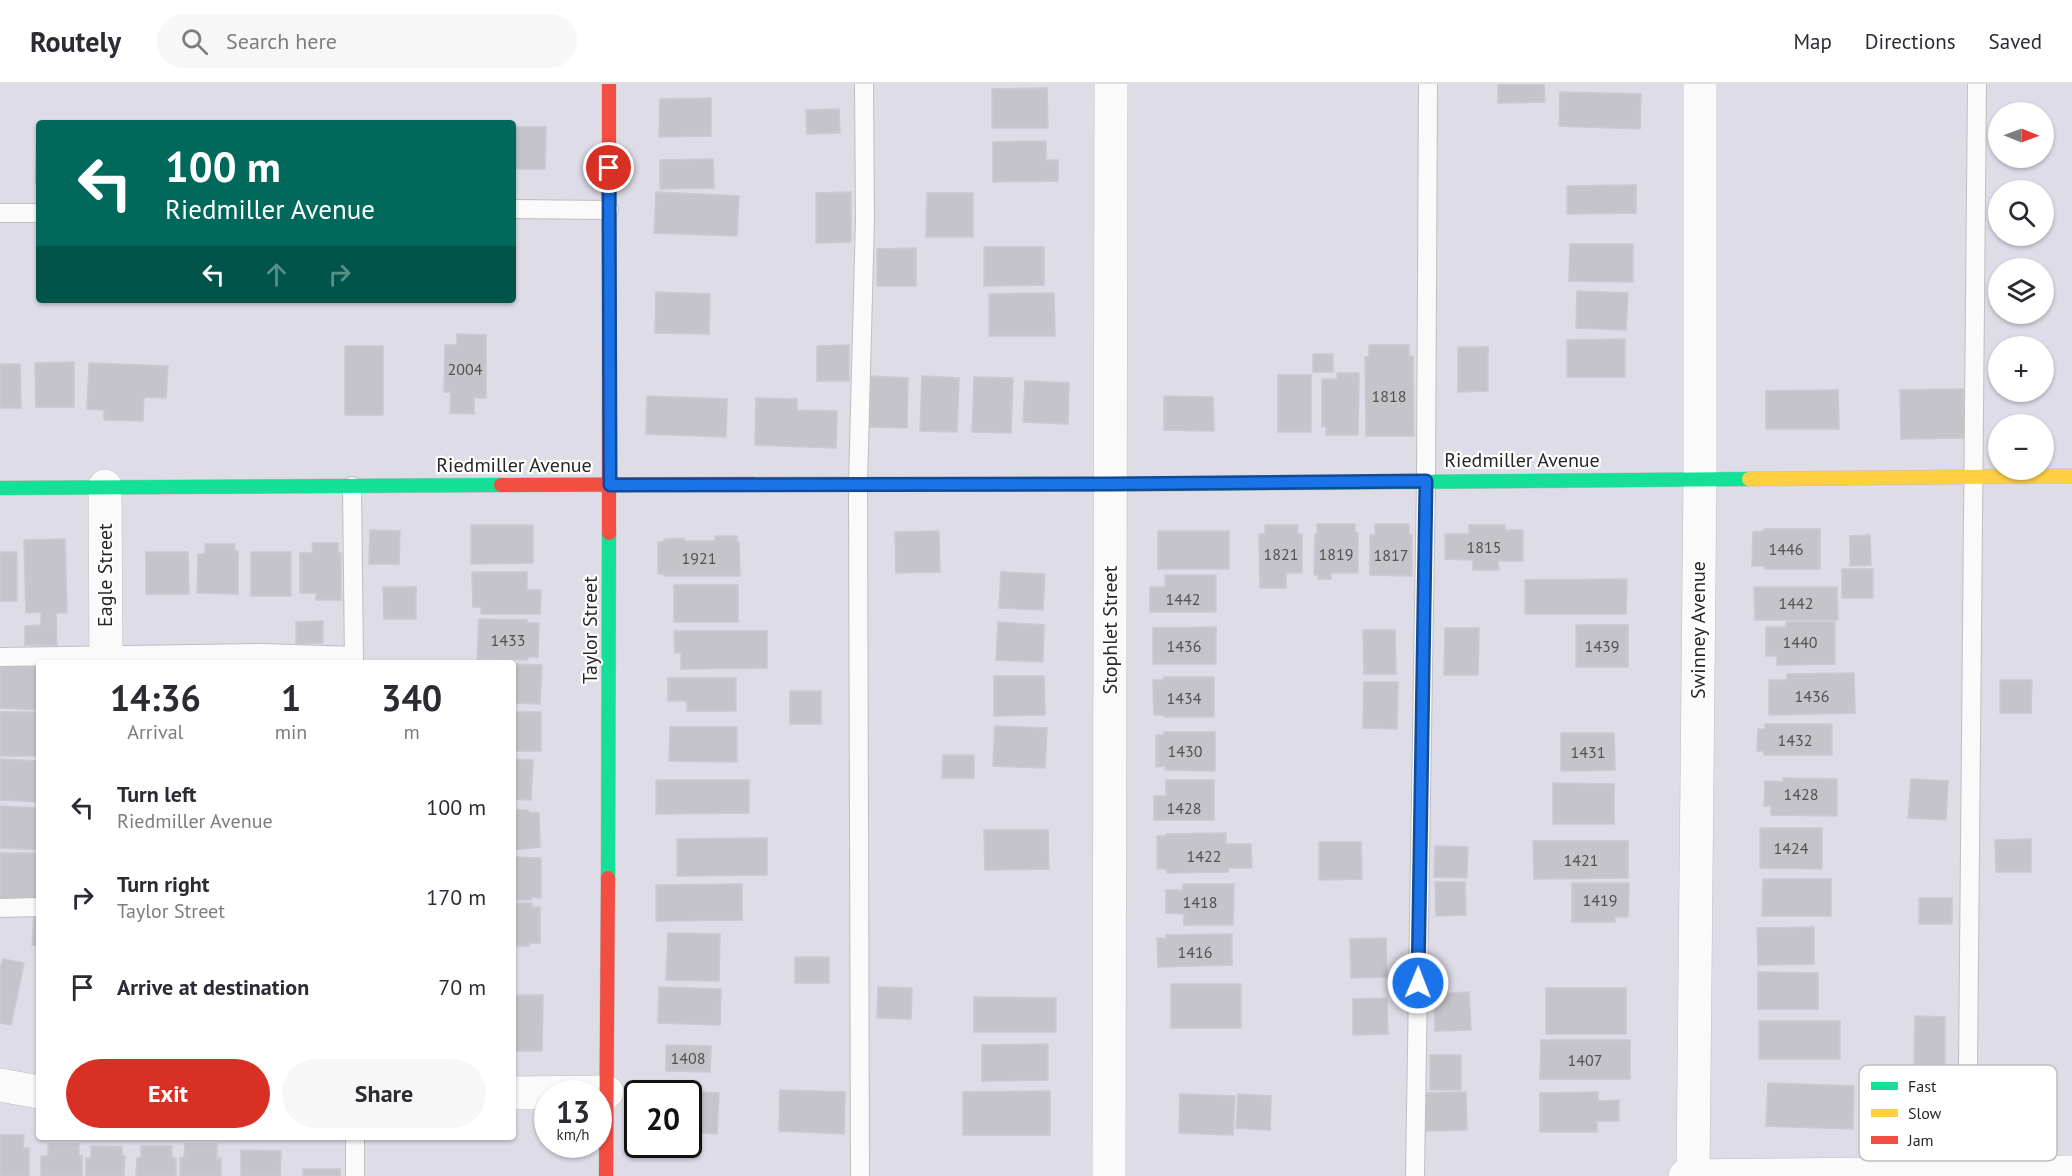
<!DOCTYPE html>
<html lang="en">
<head>
<meta charset="utf-8">
<style>
	body { margin:0; font-family:"PT Sans",sans-serif; background:#f7f7f7; color:#2b2b33; height:100vh; display:flex; flex-direction:column; font-size:22px; white-space:nowrap }
	* { box-sizing:border-box; margin:0 }
	p { font-size:20px; color:#7c7c81 }
	.icon { flex:none; width:33px; height:33px; fill:none; stroke:currentColor; stroke-width:2; stroke-linecap:round; stroke-linejoin:round }
	.map { position:relative; flex:1; overflow:hidden }
	.sheet { position:absolute; left:36px; top:576px; width:480px; height:480px; display:flex; flex-direction:column; background:#fff; border-radius:6px; box-shadow:0 2px 4px #0004 }
	.sheet>* { flex:none }
	.hud { position:absolute; left:36px; top:36px; width:480px; height:183px; border-radius:6px; box-shadow:0 2px 4px #0004; background:#00695c; color:#fff; overflow:hidden }
	.needle { width:39px; rotate:91deg }
	.tools { position:absolute; left:1988px; top:18px; display:grid; gap:12px }
	.tools a { display:grid; place-items:center; width:66px; height:66px; border-radius:50%; background:#fff; box-shadow:0 2px 4px #0004; font-size:30px }
	.speed { position:absolute; left:534px; top:996px; display:flex; gap:12px; font-size:30px; font-weight:700; text-align:center }
	.speed>* { display:grid; place-content:center; width:78px; height:78px; border-radius:50%; background:#fff; box-shadow:0 2px 4px #0004; line-height:1 }
	.speed small { font-size:15px; font-weight:400 }
	.speed .limit { border:3px solid #111; border-radius:9px; background:#fff; color:#111 }
	.pin { position:absolute; display:grid; place-items:center; width:51px; height:51px; color:#fff; margin:-26px; border:3px solid #fff; border-radius:50%; box-shadow:0 2px 6px #0007 }
	.me { position:absolute; width:66px; margin:-33px; rotate:1deg; stroke-linejoin:round; filter:drop-shadow(0 0 4px #0008) }
	.turn { display:flex; align-items:center; gap:21px; height:126px; padding:0 30px; font-size:27px }
	.turn .icon { width:78px; height:78px; stroke-width:2.5 }
	.turn b { display:block; font-size:42px; line-height:51px }
	.lanes { display:flex; align-items:center; height:57px; padding:0 30px; background:#0003; justify-content:center; gap:30px; direction:ltr }
	.lanes .off { opacity:.35 }
	.eta { display:flex; justify-content:space-evenly; align-items:center; height:102px; text-align:center }
	.eta b { font-size:36px; font-weight:600; line-height:42px }
	.cta { display:flex; gap:12px; margin-top:auto; padding:12px 30px }
	.cta a { flex:1; height:69px; border-radius:36px; background:#d93025; color:#fff; font-size:24px; font-weight:600; line-height:69px; text-align:center }
	.cta a+a { background:#f7f7f7; color:#2b2b33 }
	ul { padding:0; list-style:none }
	li { display:flex; align-items:center; gap:18px; height:90px; padding:0 30px }
	li div { flex:1 }
	li b { display:block; font-size:22px }
	li em { font-style:normal }
	header { display:flex; align-items:center; gap:36px; box-sizing:border-box; height:84px; padding:0 30px; background:#fff; border-bottom:2px solid #e1e1e2 }
	header strong { font-size:28px }
	nav { display:flex; gap:33px; margin-inline-start:auto; font-size:21px }
	.search { width:420px; height:54px; background:#f7f7f7; display:flex; align-items:center; gap:15px; box-sizing:border-box; padding:0 21px; border-radius:33px; color:#7c7c81; font-size:22px }
	.map>svg:first-child { display:block }
	.building { fill:#c5c4cb; stroke:#cac8d2; stroke-width:1.5 }
	.lines { fill:none; stroke-linecap:round; stroke-linejoin:round }
	.lane-casing { stroke:#bebfbf; stroke-width:20 }
	.street-casing { stroke:#bebfbf; stroke-width:34 }
	.fast-casing { stroke:#bebfbf; stroke-width:15 }
	.slow-casing { stroke:#bebfbf; stroke-width:15 }
	.jam-casing { stroke:#bebfbf; stroke-width:15 }
	.lane { stroke:#fafafb; stroke-width:18 }
	.street { stroke:#fafafb; stroke-width:33 }
	.fast { stroke:#16e098; stroke-width:14 }
	.slow { stroke:#ffcf43; stroke-width:14 }
	.jam { stroke:#f24e42; stroke-width:14 }
	.route-casing { stroke:#114b97; stroke-width:15 }
	.route { stroke:#1a73e8; stroke-width:10 }
	.labels { text-anchor:middle; dominant-baseline:central; stroke-width:4.5; stroke-linejoin:round; paint-order:stroke }
	.number-label { font-size:16px; fill:#515152 }
	.street-label { font-size:20px; fill:#272727; stroke:#fff }
	.key { fill:#fff; stroke:#bebebe; stroke-width:1.5 }
	.key-label { font-size:16px; fill:#272727 }
</style>
</head>
<body>
<header>
<strong>Routely</strong>
<div class="search"><svg class="icon" aria-label="search" viewBox="0 0 24 24"><circle cx="10" cy="10" r="6"/><path d="M15 15l6 6"/></svg>Search here</div>
<nav><a>Map</a><a>Directions</a><a>Saved</a></nav>
</header>
<div class="map">
<svg width="2072" height="1092" viewBox="0 0 2072 1092">
	<rect width="100%" height="100%" fill="#dedce7"/>
	<path class="building" d="M1498 0H1544L1545 18 1498 19Z
		M1047 4 1048 44H992V5Z
		M1560 8 1641 10 1640 45 1559 42Z
		M711 14V52L659 53 660 15Z
		M839 25 840 49 807 50 806 26Z
		M513 43H546L545 85H513Z
		M37 50H39V100H35Z
		M1046 57V76H1058V97L993 98V58Z
		M713 75 714 104 660 105V76Z
		M1636 101V129L1567 130V102Z
		M656 108 739 112 737 152 654 149Z
		M851 108V158L816 159V109Z
		M927 109H973V153H926Z
		M1570 160H1633V198L1569 197Z
		M984 163H1044V201L984 202Z
		M916 164V202H877V165Z
		M1577 207 1628 209 1626 246 1576 244Z
		M656 208 710 210 709 250 655 249Z
		M1054 209 1055 252H989V210Z
		M457 250 486 251V314H474V330L450 329 451 308H444L445 261H457Z
		M1625 255V293H1567V256Z
		M849 261V297H817V262Z
		M1369 261H1409V273L1413 272 1414 352H1366L1365 273H1369Z
		M345 262H383V331H345Z
		M1458 263H1488V307L1458 308Z
		M1313 270H1333V288H1313Z
		M74 278V323H36L35 279Z
		M89 279 168 282 166 314 144 313 143 337 104 336V326L87 325Z
		M0 280H20L21 324H0Z
		M1337 289H1359L1358 351H1326V342L1322 343V295H1337Z
		M1278 291H1311V348H1278Z
		M871 292 908 294 907 344 869 343Z
		M922 292 959 294 957 348 920 347Z
		M974 293 1013 294 1011 349 972 348Z
		M1025 297 1069 299 1068 340 1023 338Z
		M1963 305 1964 354 1901 355 1900 306Z
		M1838 306 1839 345H1766V307Z
		M647 312 727 315 726 353 646 350Z
		M1164 312 1213 313 1214 347 1164 346Z
		M756 314 797 315V326L837 327 836 364 755 361Z
		M1317 440H1355V449H1358V489H1331V495H1318V491H1314L1315 450H1317Z
		M1375 440H1409V451H1412V492L1370 491V451H1375Z
		M471 441H533V479L471 480Z
		M1265 441H1298L1297 450H1302V489H1286V504H1260L1259 450H1265Z
		M1469 441H1505V446H1523V477H1498L1499 486H1473V476L1445 475V450H1469Z
		M1764 445H1820V485H1765V482H1752L1753 448 1764 447Z
		M370 446 400 447 399 480H369Z
		M939 447 940 488 896 489 895 448Z
		M1158 447H1229V485H1158Z
		M1870 451 1871 481 1850 482V452Z
		M715 452H737V458H739L740 492H664V490H658V458H664V455L684 454V457H715Z
		M65 455 67 529H56L57 561H25V542L41 541V528L26 529 24 456Z
		M312 459H338V469H341V516H316V509H300V469H313Z
		M205 460H235V468L238 467V510L197 509 198 470H205Z
		M0 468H17V517H0Z
		M146 468H188L189 510H146Z
		M251 468H291V512H251Z
		M1842 485H1873V514H1842Z
		M472 488H527V506H541L540 530H481V523H473Z
		M1001 488 1045 490 1043 526 999 524Z
		M1165 491H1216V528H1150V503H1165Z
		M1627 495 1626 530H1525V496Z
		M674 501H738V538H674Z
		M383 503H416V535H384Z
		M1754 503H1837L1838 536H1755Z
		M479 535 527 536V539H539L538 573H528V576L477 575Z
		M323 537V559L296 560V538Z
		M998 538 1044 541 1043 578 996 576Z
		M1786 538H1835V580L1777 581V572H1766V543H1786Z
		M1576 541H1628V583H1576Z
		M1216 543V580H1153V544Z
		M1445 544H1479L1478 591H1444Z
		M1363 546H1395L1396 590H1364Z
		M674 547H767V584L681 585V569H675Z
		M513 580 542 581 540 620 513 619Z
		M0 582 39 583V626L0 624Z
		M1854 589 1855 629 1769 631V596H1787V590Z
		M994 592H1044L1045 631 994 632Z
		M1164 593H1214V633H1165L1164 631H1154L1153 596H1164Z
		M668 594H736V627H687V617H668Z
		M2000 596H2032L2031 629H2000Z
		M1364 598H1398L1397 645 1363 644Z
		M790 607H821V640H790Z
		M0 628H39V672H0Z
		M513 628H541V667H513Z
		M1765 640H1832V671H1764V667H1757L1758 645H1765Z
		M995 642 1047 644 1045 684 993 682Z
		M670 643H737V678L669 677Z
		M1164 648H1215V687L1165 686V682L1156 683V651H1164Z
		M1561 649H1614L1615 686 1561 687Z
		M943 671H974V694H942Z
		M0 675 39 677V718L0 716Z
		M513 675 533 676 531 716 513 715Z
		M1783 694 1837 695V732L1771 731V722H1764L1765 697 1783 698Z
		M1911 695 1948 697 1946 736 1908 734Z
		M656 696H749V729L656 730Z
		M1166 696H1214V736H1154V712H1166Z
		M1553 699 1614 700V740H1553Z
		M0 722 39 724V766L0 764Z
		M513 726H528V728L539 729 540 763 513 766Z
		M1760 744H1822V785L1760 784Z
		M984 746H1048L1049 785 985 786Z
		M1226 749V760H1251L1252 784H1228V788L1167 789V785H1157V752H1166V750Z
		M767 754V791L677 792V755Z
		M2031 755V788H1996L1995 756Z
		M1533 757H1628V794L1534 795Z
		M1319 758H1361L1362 795 1319 796Z
		M1435 762 1468 763 1467 794 1434 793Z
		M0 769H39V815H0Z
		M513 773 541 774V814L531 813V816H513Z
		M1763 795H1831V832H1762Z
		M1435 798H1465L1466 831 1436 832Z
		M1572 799H1629L1628 833H1615V838H1572Z
		M742 800V836L656 837V801Z
		M1183 800H1234L1233 841H1184V830L1166 829V806H1183Z
		M1919 814H1952V840H1919Z
		M513 819H532V823H540V859H529V862H513Z
		M34 832H39V862L32 861Z
		M1814 843V880L1758 881 1757 844Z
		M668 849 720 850 719 897 666 896Z
		M1232 850V881L1158 883 1157 854H1166V851Z
		M1386 854 1387 893 1351 894 1350 855Z
		M795 873H829V899H795Z
		M3 875 24 879 11 941 0 939V884Z
		M1758 888 1818 889V925H1758Z
		M1171 900H1241V944H1171Z
		M659 903 721 905 720 941 658 939Z
		M878 903 912 904 911 935 877 934Z
		M1546 904H1626V950H1546Z
		M1469 908 1471 946 1435 947 1434 910Z
		M513 911H543L542 967H513Z
		M974 913 1056 914V948H974Z
		M1387 914 1388 950 1353 951V915Z
		M1915 932 1945 933V984H1914Z
		M1759 937H1840V975H1759Z
		M1541 956H1630V995H1540Z
		M1048 960V996L982 997V961Z
		M666 961 711 962 710 988 666 987Z
		M1430 971H1461V1006H1430Z
		M1768 999 1854 1002 1853 1045 1766 1042Z
		M780 1006 845 1008 844 1050 779 1047Z
		M670 1007 719 1009 717 1050 688 1048V1010H670Z
		M1050 1007V1051H963V1008Z
		M1466 1008 1467 1046 1426 1047 1425 1009Z
		M1598 1008V1017L1619 1016V1037H1597V1048H1540V1009Z
		M1180 1010 1235 1012 1233 1051 1179 1049Z
		M1238 1010 1271 1012 1270 1046 1236 1044Z
		M0 1051H24L23 1064H29V1092H0Z
		M48 1060H79V1072H82V1092H41V1072H48Z
		M185 1060H217V1075L221 1074V1092H180V1074L184 1073Z
		M91 1062 122 1063V1072H125L124 1092H86V1074H91Z
		M141 1062H172V1073L176 1074V1092H136L137 1074H141Z
		M241 1066 281 1067 280 1092H241Z
		M303 1085H340V1092H303Z"/>
	<g class="lines">
		<defs>
			<path id="lane" d="M513 125 609 126
				M0 129H39
				M352 402 354 579
				M0 573 262 569 354 572
				M0 824 39 823
				M355 1092V1053
				M860 1092 858 400 865 135 864 0
				M1415 1092 1426 397 1428 0
				M1967 1092 1977 0"/>
			<path id="street" d="M105 402 106 579
				M0 1001 39 1008
				M513 1009 607 1008
				M1109 1092 1111 0
				M1685 1092 2072 1088
				M1693 1092 1700 395V0"/>
			<path id="fast" d="M1163 400 1749 395
				M0 404 501 401
				M608 794 609 449"/>
			<path id="slow" d="M1749 395 2072 392
				M752 400H1163"/>
			<path id="jam" d="M609 0V449
				M501 401 752 400
				M606 1092 608 794"/>
		</defs>
		<use href="#lane" class="lane-casing"/>
		<use href="#street" class="street-casing"/>
		<use href="#fast" class="fast-casing"/>
		<use href="#slow" class="slow-casing"/>
		<use href="#jam" class="jam-casing"/>
		<use href="#lane" class="lane"/>
		<use href="#street" class="street"/>
		<use href="#fast" class="fast"/>
		<use href="#slow" class="slow"/>
		<use href="#jam" class="jam"/>
	</g>
	<g class="lines">
		<defs>
			<path id="route" d="M609 84 610 401 1110 400 1426 397 1418 899"/>
		</defs>
		<use href="#route" class="route-casing"/>
		<use href="#route" class="route"/>
	</g>
	<g class="labels">
		<g class="number-label">
			<text x="465" y="285">2004</text>
			<text x="1389" y="312">1818</text>
			<text x="1484" y="463">1815</text>
			<text x="1786" y="465">1446</text>
			<text x="1281" y="470">1821</text>
			<text x="1336" y="470">1819</text>
			<text x="1391" y="471">1817</text>
			<text x="699" y="474">1921</text>
			<text x="1183" y="515">1442</text>
			<text x="1796" y="519">1442</text>
			<text x="508" y="556">1433</text>
			<text x="1800" y="558">1440</text>
			<text x="1184" y="562">1436</text>
			<text x="1602" y="562">1439</text>
			<text x="1812" y="612">1436</text>
			<text x="1184" y="614">1434</text>
			<text x="1795" y="656">1432</text>
			<text x="1185" y="667">1430</text>
			<text x="1588" y="668">1431</text>
			<text x="1801" y="710">1428</text>
			<text x="1184" y="724">1428</text>
			<text x="1791" y="764">1424</text>
			<text x="1204" y="772">1422</text>
			<text x="1581" y="776">1421</text>
			<text x="1600" y="816">1419</text>
			<text x="1200" y="818">1418</text>
			<text x="1195" y="868">1416</text>
			<text x="688" y="974">1408</text>
			<text x="1585" y="976">1407</text>
		</g>
		<g class="street-label">
			<text x="1522" y="376">Riedmiller Avenue</text>
			<text x="514" y="381">Riedmiller Avenue</text>
			<text transform="translate(105 491) rotate(-90)">Eagle Street</text>
			<text transform="translate(590 546) rotate(-90)">Taylor Street</text>
			<text transform="translate(1110 546) rotate(-90)">Stophlet Street</text>
			<text transform="translate(1698 546) rotate(-90)">Swinney Avenue</text>
		</g>
	</g>
	<rect x="1859" y="981" width="198" height="96" rx="9" class="key"/>
	<rect x="1871" y="998" width="27" height="8" fill="#16e098"/>
	<rect x="1871" y="1025" width="27" height="8" fill="#ffcf43"/>
	<rect x="1871" y="1052" width="27" height="8" fill="#f24e42"/>
	<g class="key-label">
		<text x="1908" y="1008">Fast</text>
		<text x="1908" y="1035">Slow</text>
		<text x="1908" y="1062">Jam</text>
	</g>
</svg>
<div class="tools">
<a><svg class="needle" viewBox="-14 -14 28 28"><path d="M0-13l5 13h-10z" fill="#e53935"/><path d="M0 13l5-13h-10z" fill="#7c7c81"/></svg></a>
<a><svg class="icon" aria-label="search" viewBox="0 0 24 24"><circle cx="10" cy="10" r="6"/><path d="M15 15l6 6"/></svg></a>
<a><svg class="icon" aria-label="layers" viewBox="0 0 24 24"><path d="M12 4l9 5-9 5-9-5zM3 14l9 5 9-5"/></svg></a>
<a>+</a>
<a>−</a>
</div>
<div class="speed"><div>13<small>km/h</small></div><div class="limit">20</div></div>
<div class="pin" style="left:609px;top:84px;background:#d93025"><svg class="icon" aria-label="arrive" viewBox="0 0 24 24"><path d="M6 21V4h12l-3 4 3 4H6"/></svg></div>
<svg class="me" style="left:1418px;top:899px" viewBox="-20 -20 40 40"><circle r="17" fill="#1a73e8" stroke="#fff" stroke-width="3"/><path d="M0-11L8 9 0 5-8 9z" fill="#fff"/></svg>
<div class="hud">
<div class="turn"><svg class="icon" aria-label="left" viewBox="0 0 24 24"><path d="M17 20v-9H6M10 6l-5 5 5 5"/></svg><div><b>100 m</b>Riedmiller Avenue</div></div>
<div class="lanes"><svg class="icon" aria-label="left" viewBox="0 0 24 24"><path d="M17 20v-9H6M10 6l-5 5 5 5"/></svg><svg class="icon off" aria-label="ahead" viewBox="0 0 24 24"><path d="M12 20V5M6 11l6-6 6 6"/></svg><svg class="icon off" aria-label="right" viewBox="0 0 24 24"><path d="M7 20v-9h11M14 6l5 5-5 5"/></svg></div>
</div>
<section class="sheet">
<div class="eta">
<div><b>14:36</b><p>Arrival</p></div>
<div><b>1</b><p>min</p></div>
<div><b>340</b><p>m</p></div>
</div>
<ul>
<li><svg class="icon" aria-label="left" viewBox="0 0 24 24"><path d="M17 20v-9H6M10 6l-5 5 5 5"/></svg><div><b>Turn left</b><p>Riedmiller Avenue</p></div><em>100 m</em></li>
<li><svg class="icon" aria-label="right" viewBox="0 0 24 24"><path d="M7 20v-9h11M14 6l5 5-5 5"/></svg><div><b>Turn right</b><p>Taylor Street</p></div><em>170 m</em></li>
<li><svg class="icon" aria-label="arrive" viewBox="0 0 24 24"><path d="M6 21V4h12l-3 4 3 4H6"/></svg><div><b>Arrive at destination</b></div><em>70 m</em></li>
</ul>
<div class="cta"><a>Exit</a><a>Share</a></div>
</section>
</div>
</body>
</html>
